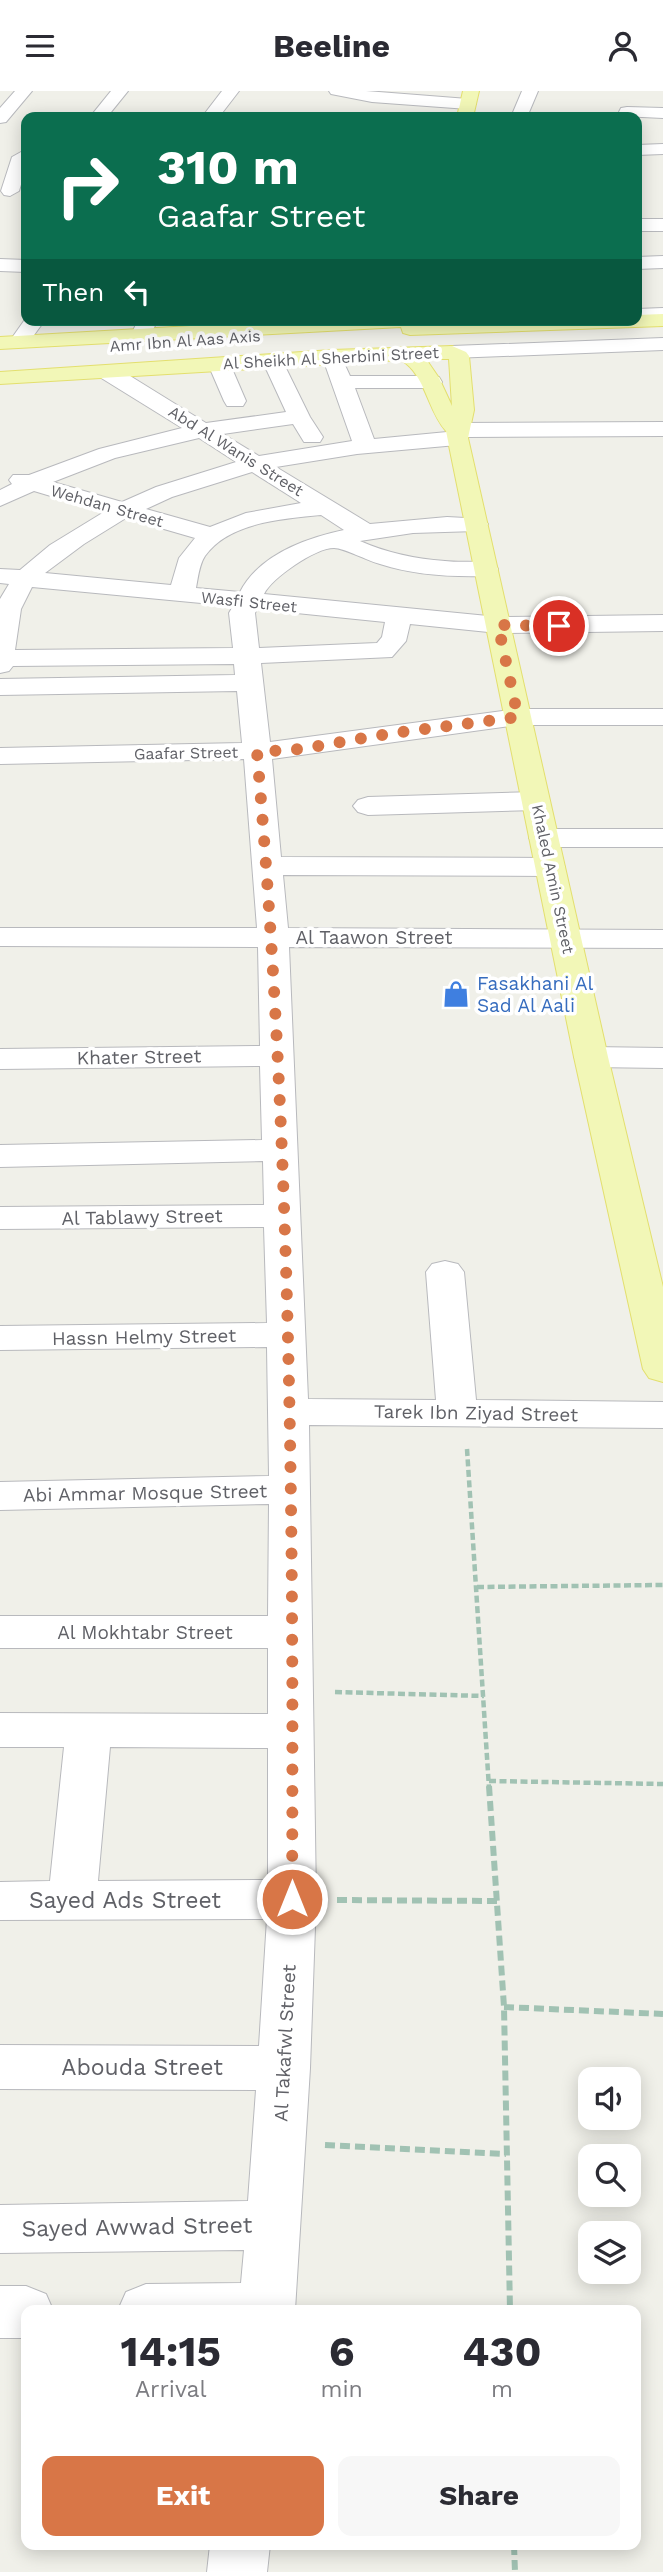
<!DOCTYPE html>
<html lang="en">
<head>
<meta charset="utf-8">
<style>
	body { margin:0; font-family:"Work Sans",sans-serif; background:#f7f7f7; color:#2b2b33; height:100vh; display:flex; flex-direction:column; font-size:26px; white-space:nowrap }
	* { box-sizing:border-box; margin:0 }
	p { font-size:23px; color:#7c7c81 }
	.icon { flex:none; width:38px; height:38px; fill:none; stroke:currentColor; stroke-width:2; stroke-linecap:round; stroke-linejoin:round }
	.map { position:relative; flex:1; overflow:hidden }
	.sheet { position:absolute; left:21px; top:2214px; width:620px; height:245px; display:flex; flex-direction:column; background:#fff; border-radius:14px; box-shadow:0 4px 18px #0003 }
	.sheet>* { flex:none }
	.guide { position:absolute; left:21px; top:21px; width:621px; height:214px; border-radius:14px; box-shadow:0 4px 18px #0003; background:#0b6e4f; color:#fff; overflow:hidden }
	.fabs { position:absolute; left:578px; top:1976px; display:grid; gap:14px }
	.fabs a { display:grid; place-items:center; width:63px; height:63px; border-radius:14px; background:#fff; box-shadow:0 4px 18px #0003; font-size:35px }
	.pin { position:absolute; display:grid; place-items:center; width:60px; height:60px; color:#fff; margin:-30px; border:4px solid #fff; border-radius:50%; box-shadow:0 2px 7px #0007 }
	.me { position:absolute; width:77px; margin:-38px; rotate:0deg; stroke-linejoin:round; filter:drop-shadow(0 0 5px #0008) }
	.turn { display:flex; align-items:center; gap:24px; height:147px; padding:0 21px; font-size:32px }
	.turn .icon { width:91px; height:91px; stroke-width:2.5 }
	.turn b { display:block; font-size:49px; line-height:60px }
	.then { display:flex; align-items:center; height:66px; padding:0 21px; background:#0003; gap:14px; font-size:26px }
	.eta { display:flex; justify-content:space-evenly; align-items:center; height:119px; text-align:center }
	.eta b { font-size:42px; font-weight:700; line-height:49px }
	.cta { display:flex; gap:14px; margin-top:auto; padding:14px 21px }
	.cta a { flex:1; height:80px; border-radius:14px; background:#d87647; color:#fff; font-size:28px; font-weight:700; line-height:80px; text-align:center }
	.cta a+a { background:#f7f7f7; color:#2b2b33 }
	header { display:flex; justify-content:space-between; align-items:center; height:91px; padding:0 21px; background:#fff; font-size:32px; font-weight:700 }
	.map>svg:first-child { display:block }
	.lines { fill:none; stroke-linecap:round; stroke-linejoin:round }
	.minor-casing { stroke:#b8b9bd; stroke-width:2 }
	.major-casing { stroke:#e3df6e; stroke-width:2 }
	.path-far1 { stroke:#a1c2b3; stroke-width:4.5; stroke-dasharray:7 3.5; stroke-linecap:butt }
	.path { stroke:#a1c2b3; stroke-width:6; stroke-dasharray:10 5; stroke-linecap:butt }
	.minor { fill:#fff; fill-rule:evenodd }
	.major { fill:#f2f7b7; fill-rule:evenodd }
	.route { stroke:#d87647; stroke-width:12; stroke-dasharray:0 21.6 }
	.labels { text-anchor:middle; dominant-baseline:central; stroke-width:7; stroke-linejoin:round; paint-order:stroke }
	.far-street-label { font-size:16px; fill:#606167; stroke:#fff }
	.street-label { font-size:19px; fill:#606167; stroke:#fff }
	.shop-label { font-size:19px; fill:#366cbe; stroke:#fff; text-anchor:start }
	.near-street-label { font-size:23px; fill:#606167; stroke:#fff }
</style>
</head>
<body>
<header><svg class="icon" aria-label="menu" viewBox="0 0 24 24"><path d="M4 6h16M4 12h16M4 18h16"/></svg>Beeline<svg class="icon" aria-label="person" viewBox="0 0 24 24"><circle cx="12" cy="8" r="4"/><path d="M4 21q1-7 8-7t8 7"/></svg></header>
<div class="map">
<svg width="663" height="2481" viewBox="0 0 663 2481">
	<rect width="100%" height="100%" fill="#f0f0e9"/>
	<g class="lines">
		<defs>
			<path id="minor" d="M15 0H32L6 31 0 32V17Z
				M111 0H128L107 26H90Z
				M222 0H239L219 26H202Z
				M329 0H366L468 8 476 13 468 18 372 11 331 3Z
				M522 0H538L527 26H511Z
				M627 16 663 17V27L621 25 619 21 621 17Z
				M663 53V63L637 64V54Z
				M21 61 26 62V77L19 100 10 105 4 104 1 100 12 66Z
				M637 128H663V140H637Z
				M663 165V177L637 178V166Z
				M0 168 26 169V181L0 180Z
				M663 217V229L637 230 634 229H637V218Z
				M26 227V229H45L26 255H12L9 251Z
				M138 229H158L148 248H134L131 244Z
				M441 229C433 238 415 237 404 234L401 230Z
				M663 247V259L452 267 445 265 442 261 445 257 452 255Z
				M332 259 339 261 350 285H431L439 286 442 291 439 296 431 297H355L374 348 447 341 449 334 457 332 663 331V345L467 346 465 352 457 354 357 363 276 376 370 433 447 426 484 428 488 433 484 438 476 440 413 442 360 450C387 462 416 468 445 470 462 472 479 469 495 473L498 478 495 483 486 485C450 486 414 484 380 473 368 470 344 457 334 457 315 457 272 487 264 503L498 526 663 524V540L498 542 410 533 406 550 392 566 261 572 270 651 518 618H663V634H518L272 668 281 766 550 767 561 770 565 776 561 782 550 785 283 784 288 837 663 839V857L289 856 308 1308 436 1309 426 1181 432 1173 445 1170 458 1173 464 1181 476 1309 663 1311V1337L309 1334 316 1808 310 1977 295 2219H118L126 2201 146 2193 241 2192 244 2159 0 2162V2114L248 2110 256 1999 0 1998V1954L259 1955 267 1828 0 1829V1791L50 1790 64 1656H0V1622L268 1623V1557H0V1525H268L269 1413 0 1419V1391L269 1385 267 1256 0 1259V1235L267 1232 264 1136 0 1138V1116L264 1114 263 1070 0 1076V1054L262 1049 260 975 0 978V958L260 955 258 856 0 855V837H257L244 668 0 673V657L242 652 237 600 0 604V588L235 584 234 573 13 575 9 580 0 582V508L9 493 0 492V478L20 479 50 454 104 421 34 400 0 415V399L12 393 9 389 13 384H29L99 358 182 337 98 285 95 280 98 275H114L206 332 286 321 262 269 266 265H280L310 326 323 346 320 351H304L293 333 223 343 259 365 352 350 322 265 325 261ZM199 347 236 371 156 396 122 411 53 391 115 367ZM252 381 301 412 246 422 210 436 146 418 172 406ZM321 424 344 439C306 447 259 464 240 501L196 497C198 487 199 474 205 465 229 431 283 428 321 424ZM126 427 195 447 179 467 171 494 45 482 84 453ZM32 496 233 515 229 522 233 557 15 559 21 518ZM257 518 385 531 382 546 377 552 259 557 255 522ZM110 1656 268 1657V1789L98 1790Z
				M219 267 226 269 230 273 246 310 243 315H227L224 310 208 273 212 269Z
				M536 701 546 704 550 710 546 716 536 719 368 724 358 721 353 715 358 709 368 706Z
				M544 738H663V756H544L534 753 529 747 534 741Z
				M591 956 663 957V977L591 976 579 973 574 966 579 959Z
				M0 2195H26L46 2203 53 2219H26V2247H0Z
				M210 2454H270L267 2481H207Z"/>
			<path id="major" d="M463 0H479L473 26H457Z
				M663 223V235L410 244 403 242 401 236 0 258V246L297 229H421L419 232 637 229V224Z
				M452 255 466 261 469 265 474 319 468 347 608 966 663 1196V1291L649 1287 643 1278 574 966 446 340C427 319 426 284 401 269L0 293V281L332 259ZM426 268H449L452 315 439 287Z"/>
		</defs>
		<use href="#minor" class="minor-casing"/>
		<use href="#major" class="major-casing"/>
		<path class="path-far1" d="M467 1358 489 1697
			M477 1496 663 1494
			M335 1601 484 1605
			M489 1690 663 1693"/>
		<path class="path" d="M489 1695 504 1916 510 2219
			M337 1809 497 1810
			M504 1916 663 1923
			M325 2054 506 2063
			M514 2454 515 2481"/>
		<use href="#minor" class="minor"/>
		<use href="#major" class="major"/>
	</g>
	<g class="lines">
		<path class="route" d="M292 1808C294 1426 290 1042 257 661L301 658 393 642 518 626 498 534 559 535"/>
	</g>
	<defs>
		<symbol id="shop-bare" viewBox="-9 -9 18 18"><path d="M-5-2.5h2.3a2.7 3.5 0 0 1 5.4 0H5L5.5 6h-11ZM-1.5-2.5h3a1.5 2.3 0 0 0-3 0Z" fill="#3f7fe0" stroke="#fff" stroke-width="2.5" paint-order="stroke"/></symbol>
	</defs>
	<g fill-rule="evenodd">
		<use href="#shop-bare" x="437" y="884" width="38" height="38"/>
	</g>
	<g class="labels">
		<g class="far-street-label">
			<text transform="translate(185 250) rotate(-4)">Amr Ibn Al Aas Axis</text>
			<text transform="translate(331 267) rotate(-3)">Al Sheikh Al Sherbini Street</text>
			<text transform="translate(236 360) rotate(32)">Abd Al Wanis Street</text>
			<text transform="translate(107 415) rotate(16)">Wehdan Street</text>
			<text transform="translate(249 511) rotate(6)">Wasfi Street</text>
			<text transform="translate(186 662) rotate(-1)">Gaafar Street</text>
			<text transform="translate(553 788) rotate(78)">Khaled Amin Street</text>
		</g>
		<g class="street-label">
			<text x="374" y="846">Al Taawon Street</text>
			<text transform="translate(139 966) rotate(-1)">Khater Street</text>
			<text transform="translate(142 1126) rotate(-1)">Al Tablawy Street</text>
			<text transform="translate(144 1246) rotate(-1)">Hassn Helmy Street</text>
			<text transform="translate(476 1322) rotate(1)">Tarek Ibn Ziyad Street</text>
			<text transform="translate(145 1402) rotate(-1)">Abi Ammar Mosque Street</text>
			<text x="145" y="1541">Al Mokhtabr Street</text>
			<text transform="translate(285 1952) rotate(-87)">Al Takafwl Street</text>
		</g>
		<g class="shop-label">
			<text x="477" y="892">Fasakhani Al<tspan x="477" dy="22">Sad Al Aali</tspan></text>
		</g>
		<g class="near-street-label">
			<text x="125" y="1809">Sayed Ads Street</text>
			<text x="142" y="1976">Abouda Street</text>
			<text transform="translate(137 2136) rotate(-1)">Sayed Awwad Street</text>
		</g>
	</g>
</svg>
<div class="fabs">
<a><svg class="icon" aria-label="sound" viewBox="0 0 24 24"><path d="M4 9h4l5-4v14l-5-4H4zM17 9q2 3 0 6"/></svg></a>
<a><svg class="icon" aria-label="search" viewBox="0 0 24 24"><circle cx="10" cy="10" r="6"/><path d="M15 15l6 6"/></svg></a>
<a><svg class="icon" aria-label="layers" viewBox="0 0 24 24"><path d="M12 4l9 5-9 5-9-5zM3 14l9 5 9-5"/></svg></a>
</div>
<div class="pin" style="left:559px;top:535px;background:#d93025"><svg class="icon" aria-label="arrive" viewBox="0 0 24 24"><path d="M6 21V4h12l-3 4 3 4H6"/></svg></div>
<svg class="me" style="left:292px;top:1808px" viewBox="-20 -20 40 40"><circle r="17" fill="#d87647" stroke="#fff" stroke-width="3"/><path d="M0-11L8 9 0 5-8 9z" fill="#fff"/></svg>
<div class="guide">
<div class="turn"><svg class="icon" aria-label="right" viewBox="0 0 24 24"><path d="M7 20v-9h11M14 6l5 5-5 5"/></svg><div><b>310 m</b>Gaafar Street</div></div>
<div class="then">Then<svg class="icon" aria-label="left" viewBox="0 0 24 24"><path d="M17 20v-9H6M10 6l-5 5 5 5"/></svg></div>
</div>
<section class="sheet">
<div class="eta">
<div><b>14:15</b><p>Arrival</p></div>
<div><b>6</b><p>min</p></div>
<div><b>430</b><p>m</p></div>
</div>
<div class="cta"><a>Exit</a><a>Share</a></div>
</section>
</div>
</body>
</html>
